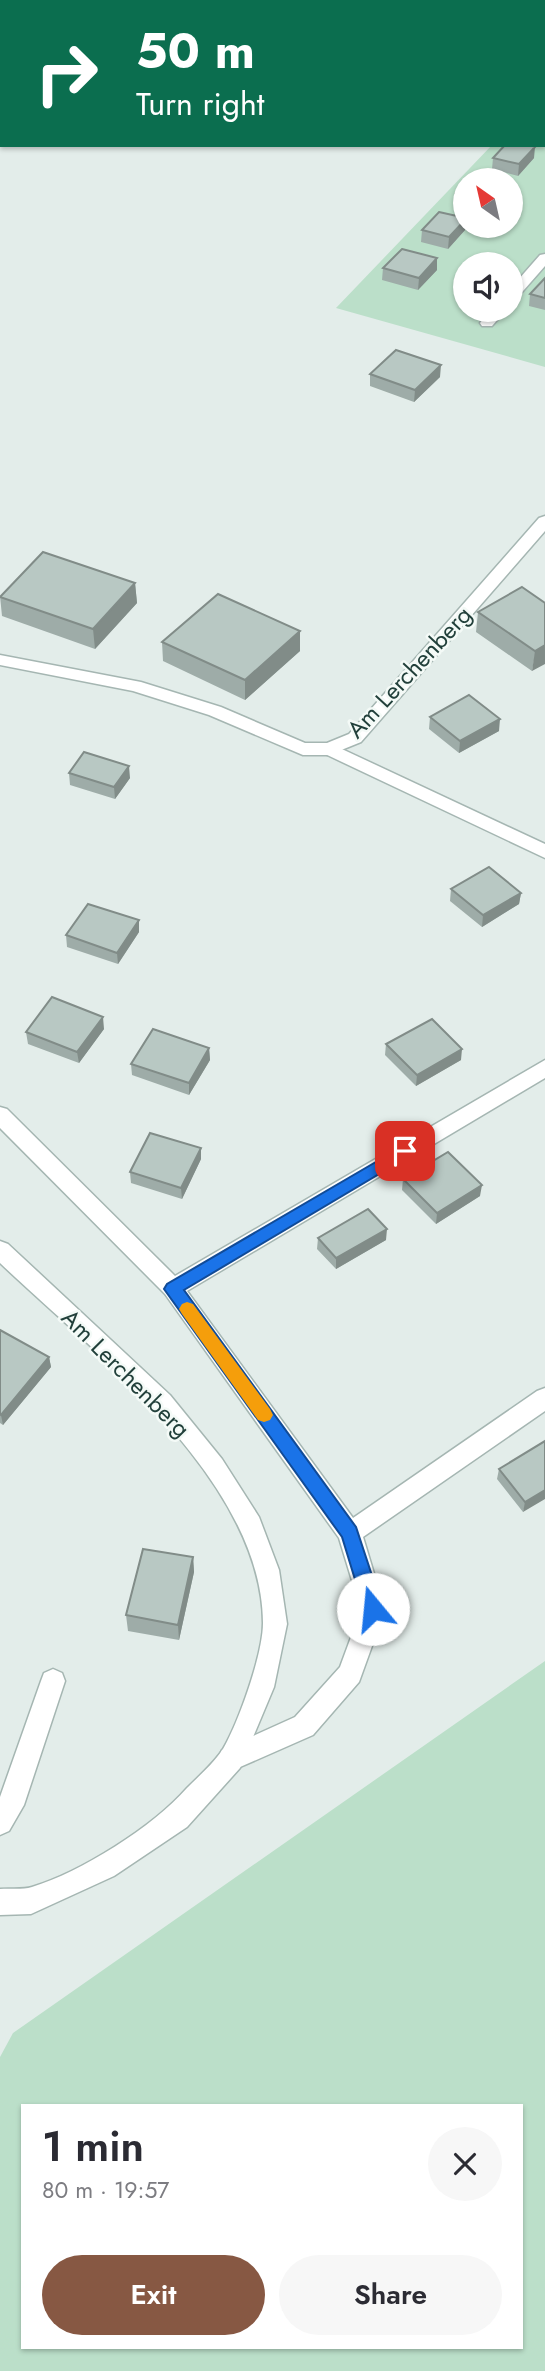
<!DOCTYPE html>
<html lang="en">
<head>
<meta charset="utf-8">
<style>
	body { margin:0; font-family:Jost,sans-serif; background:#f7f7f7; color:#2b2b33; height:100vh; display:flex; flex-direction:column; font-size:26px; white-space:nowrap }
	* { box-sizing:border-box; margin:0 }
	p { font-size:23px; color:#7c7c81 }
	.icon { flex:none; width:38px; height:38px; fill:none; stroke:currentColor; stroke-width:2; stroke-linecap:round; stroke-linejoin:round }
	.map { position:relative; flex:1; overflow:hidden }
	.drawer { position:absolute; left:21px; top:2104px; width:502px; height:245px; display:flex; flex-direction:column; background:#fff; border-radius:0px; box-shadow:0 2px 5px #0004 }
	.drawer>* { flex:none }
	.hud { position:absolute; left:0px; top:0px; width:546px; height:147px; box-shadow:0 2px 5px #0004; background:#0b6e4f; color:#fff; overflow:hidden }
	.needle { width:46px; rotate:326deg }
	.fabs { position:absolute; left:453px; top:168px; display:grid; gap:14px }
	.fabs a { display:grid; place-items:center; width:70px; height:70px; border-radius:50%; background:#fff; box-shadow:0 2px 5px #0004; font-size:35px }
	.pin { position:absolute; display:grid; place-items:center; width:60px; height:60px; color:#fff; margin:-30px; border-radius:14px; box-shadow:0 4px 10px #0006 }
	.me { position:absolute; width:77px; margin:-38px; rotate:343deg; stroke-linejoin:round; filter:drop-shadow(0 0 5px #0008) }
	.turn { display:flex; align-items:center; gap:24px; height:147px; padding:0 21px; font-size:32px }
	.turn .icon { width:91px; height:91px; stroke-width:2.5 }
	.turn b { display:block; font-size:49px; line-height:60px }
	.round { display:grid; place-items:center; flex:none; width:74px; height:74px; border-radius:37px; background:#f7f7f7 }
	.summary { display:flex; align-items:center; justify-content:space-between; height:119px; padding:0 21px }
	h1 { font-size:42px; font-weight:600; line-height:52px }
	.cta { display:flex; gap:14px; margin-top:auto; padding:14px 21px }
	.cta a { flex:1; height:80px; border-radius:42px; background:#875843; color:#fff; font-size:28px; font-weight:600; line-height:80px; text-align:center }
	.cta a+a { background:#f7f7f7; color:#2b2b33 }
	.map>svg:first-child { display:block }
	.green { fill:#bbdfc9; fill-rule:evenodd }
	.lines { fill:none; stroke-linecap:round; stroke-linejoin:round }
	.lane-casing { stroke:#a5b6b2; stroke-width:3 }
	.street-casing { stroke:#a5b6b2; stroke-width:3 }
	.lane { fill:#fff; fill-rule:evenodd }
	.street { fill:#fff; fill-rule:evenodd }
	.wall { fill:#9eaca8 }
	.shaded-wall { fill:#818c88 }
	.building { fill:#b8c8c3; stroke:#818c88; stroke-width:2 }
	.route { fill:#1a73e8; stroke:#114b97; stroke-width:2 }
	.slow { fill:#f59e0b }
	.labels { text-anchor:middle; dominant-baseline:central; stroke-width:5; stroke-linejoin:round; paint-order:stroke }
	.street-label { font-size:24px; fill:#22403b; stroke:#f4faf7 }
</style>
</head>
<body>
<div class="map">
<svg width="545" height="2371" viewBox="0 0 545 2371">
	<rect width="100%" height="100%" fill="#e3edea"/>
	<path class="green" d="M545 90V367L336 308 492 145H544ZM466 180H511V226H466ZM466 264H511V310H466Z
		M545 1661V2371H0V2057L13 2033ZM23 2105H522V2347H23Z"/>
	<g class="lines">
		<defs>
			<path id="lane" d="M545 254V266L516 299 511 300V288L540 255Z
				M491 310H506L492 326H482L480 323Z
				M329 743 545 844V858L323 753 320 749 323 745Z
				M545 1060V1078L187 1291 353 1518 537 1391 545 1388V1411L363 1537 385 1610 359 1682 313 1735 231 1771 222 1768 218 1759 222 1750 295 1717 340 1667 361 1610 339 1538 165 1294 0 1128V1107L7 1109 175 1276Z
				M53 1669 62 1673 65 1681 24 1805 9 1831 0 1835V1797L41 1681 44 1673Z"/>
			<path id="street" d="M545 516V531L361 742 329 755H303L209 715 133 691 0 665V655L141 682 221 707 305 743H327L349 734 539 518Z
				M0 1241 8 1244 170 1395 222 1459 259 1517 279 1570 287 1624 274 1687 240 1768 187 1827 114 1876 31 1914 0 1915V1889C10 1888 22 1890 32 1887 81 1872 153 1827 187 1788 199 1776 214 1763 223 1749 239 1721 263 1654 263 1623 262 1481 95 1353 0 1263Z"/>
		</defs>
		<use href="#lane" class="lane-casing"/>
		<use href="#street" class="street-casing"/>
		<use href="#lane" class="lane"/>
		<use href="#street" class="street"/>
	</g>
	<path class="wall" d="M493 158H534L518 176 492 169Z
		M466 183V207L455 205 456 193Z
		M422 230H465L448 249 421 242Z
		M383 268 437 270 418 290 382 280Z
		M545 278V310L529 306 530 294Z
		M370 374 440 377 414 402 370 386Z
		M135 583 137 603 95 649 2 616 0 596Z
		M545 603 532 671 476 632 478 612Z
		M300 631V651L245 700 163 661 162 642Z
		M430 717 499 731 459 753 429 729Z
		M69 773 130 778 115 799 70 785Z
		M451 889 521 893 519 904 482 927 450 901Z
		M139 932 118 964 67 947 66 935Z
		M104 1029 79 1063 28 1044 26 1032Z
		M386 1044 461 1060 416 1086 385 1055Z
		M209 1048 210 1060 189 1095 132 1075 131 1064Z
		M201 1159 182 1199 131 1183 130 1172Z
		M403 1179 480 1196 436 1224 402 1190Z
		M318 1238 386 1240 336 1269 317 1249Z
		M0 1330 49 1357 51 1367 3 1425 0 1423Z
		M545 1441 523 1512 497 1479 499 1469Z
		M193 1557 194 1572 179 1640 128 1631 126 1615Z"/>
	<path class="shaded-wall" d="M535 147 534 158 518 176 519 164Z
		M466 219 465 230 448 249 449 237Z
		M437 258V270L418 290 419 278Z
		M441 365 440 377 414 402 415 390Z
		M135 583 137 603 95 649 93 629Z
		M300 631V651L245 700V680Z
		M545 645V664L532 671 535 651Z
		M500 719 499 731 459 753 460 741Z
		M129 766 130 778 115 799 114 787Z
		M521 893 519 904 482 927 483 915Z
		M139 920V932L118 964 117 953Z
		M103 1017 104 1029 79 1063 77 1052Z
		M209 1048 210 1060 189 1095V1083Z
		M462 1049 461 1060 416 1086 417 1075Z
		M201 1148V1159L182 1199 181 1188Z
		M482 1185 480 1196 436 1224 437 1213Z
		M387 1229 386 1240 336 1269V1258Z
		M49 1357 51 1367 3 1425 1 1415Z
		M545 1490V1499L523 1512 525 1502Z
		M193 1557 194 1572 179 1640 178 1625Z"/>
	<path class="building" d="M544 105H545V128H544Z
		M505 145H530L535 147 519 164 493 158Z
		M472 176 488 180H469Z
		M466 183V196L456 193Z
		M439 212 466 218V219L449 237 422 230Z
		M402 249 437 258 419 278 383 268Z
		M545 278V298L530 294Z
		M396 350 441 365 415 390 370 374Z
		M43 552 135 583 93 629 0 597Z
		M522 587 545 603V645L535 651 478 612Z
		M218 594 300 631 245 680 162 642Z
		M469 695 500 719 460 741 430 717Z
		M84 752 129 766 114 787 69 773Z
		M489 867 521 893 483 915 451 889Z
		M88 904 139 920 117 953 66 935Z
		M52 997 103 1017 77 1052 26 1032Z
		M432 1019 462 1049 417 1075 386 1044Z
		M153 1029 209 1048 189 1083 131 1064Z
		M150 1133 201 1148 181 1188 130 1172Z
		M448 1152 482 1185 437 1213 403 1179Z
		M368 1209 387 1229 336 1258 318 1238Z
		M0 1330 49 1357 1 1415 0 1414Z
		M545 1441V1490L525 1502 499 1469Z
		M143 1549 193 1557 178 1625 126 1615Z"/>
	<path class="route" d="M405 1145 411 1146 413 1151 411 1155 184 1290 356 1527 383 1609 380 1616 373 1618 367 1616 364 1609 342 1537 164 1289 167 1284Z"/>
	<path class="slow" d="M187 1302 193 1304 270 1409 273 1415 270 1420 264 1422 258 1420 182 1314 179 1309 182 1304Z"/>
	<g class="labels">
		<g class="street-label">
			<text transform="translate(409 672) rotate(-47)">Am Lerchenberg</text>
			<text transform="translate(126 1373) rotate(45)">Am Lerchenberg</text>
		</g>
	</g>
</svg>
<div class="fabs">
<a><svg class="needle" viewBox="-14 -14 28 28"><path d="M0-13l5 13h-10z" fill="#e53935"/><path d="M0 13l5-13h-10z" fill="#7c7c81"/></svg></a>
<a><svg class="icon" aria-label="sound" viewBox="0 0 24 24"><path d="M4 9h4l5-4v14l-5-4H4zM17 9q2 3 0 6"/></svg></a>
</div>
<div class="pin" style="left:405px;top:1151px;background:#d93025"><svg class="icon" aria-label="arrive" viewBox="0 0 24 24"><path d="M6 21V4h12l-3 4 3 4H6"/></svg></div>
<svg class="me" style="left:373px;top:1609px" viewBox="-20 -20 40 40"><circle r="19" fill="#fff"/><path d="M0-13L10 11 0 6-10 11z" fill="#1a73e8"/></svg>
<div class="hud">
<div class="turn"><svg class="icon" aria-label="right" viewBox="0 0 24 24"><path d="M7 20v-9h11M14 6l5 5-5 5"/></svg><div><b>50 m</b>Turn right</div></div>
</div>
<section class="drawer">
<div class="summary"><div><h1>1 min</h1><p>80 m · 19:57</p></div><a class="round"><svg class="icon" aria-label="close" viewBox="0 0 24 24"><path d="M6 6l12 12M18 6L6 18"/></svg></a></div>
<div class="cta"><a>Exit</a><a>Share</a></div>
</section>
</div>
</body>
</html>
